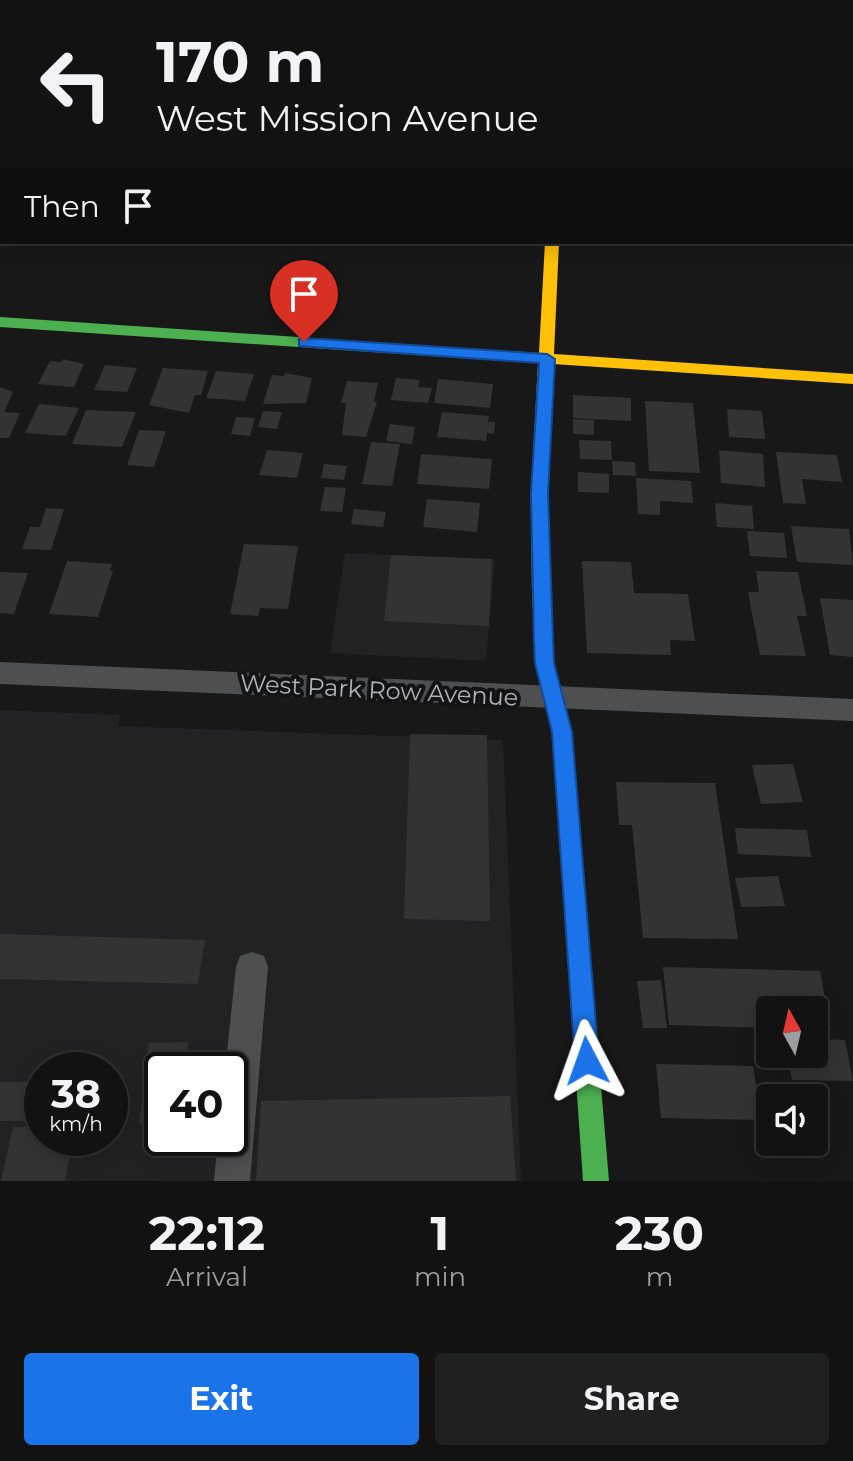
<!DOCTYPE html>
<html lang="en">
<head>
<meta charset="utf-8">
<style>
	body { margin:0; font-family:Montserrat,sans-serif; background:#1f2020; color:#f1f3f6; height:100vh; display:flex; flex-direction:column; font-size:30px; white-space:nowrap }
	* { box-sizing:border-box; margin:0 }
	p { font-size:26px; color:#9c9e9f }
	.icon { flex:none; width:44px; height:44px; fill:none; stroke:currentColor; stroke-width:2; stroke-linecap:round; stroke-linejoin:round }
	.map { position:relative; height:1181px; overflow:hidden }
	.details { display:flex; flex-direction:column; background:#121212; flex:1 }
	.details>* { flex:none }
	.banner { position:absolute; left:0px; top:0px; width:854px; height:244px; box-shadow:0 4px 20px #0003,0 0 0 2px #313232; background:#121212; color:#f1f3f6; overflow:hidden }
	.needle { width:52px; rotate:352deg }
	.tools { position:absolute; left:756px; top:996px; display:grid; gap:16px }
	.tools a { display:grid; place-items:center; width:72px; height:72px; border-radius:8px; background:#121212; box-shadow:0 4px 20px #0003,0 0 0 2px #313232; font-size:40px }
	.speed { position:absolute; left:24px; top:1052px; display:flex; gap:16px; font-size:40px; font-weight:700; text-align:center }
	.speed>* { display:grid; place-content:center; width:104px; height:104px; border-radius:50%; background:#121212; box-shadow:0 4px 20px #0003,0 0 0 2px #313232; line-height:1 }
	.speed small { font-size:20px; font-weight:400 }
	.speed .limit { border:4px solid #111; border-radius:12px; background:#fff; color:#111 }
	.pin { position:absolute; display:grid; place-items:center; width:68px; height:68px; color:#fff; margin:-82px -34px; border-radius:50% 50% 50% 0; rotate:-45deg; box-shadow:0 0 8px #0007 }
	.pin .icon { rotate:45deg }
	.me { position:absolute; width:88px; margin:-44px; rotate:356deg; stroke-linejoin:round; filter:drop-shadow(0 0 6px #0008) }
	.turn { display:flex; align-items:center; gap:28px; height:168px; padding:0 24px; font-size:36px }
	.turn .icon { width:104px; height:104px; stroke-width:2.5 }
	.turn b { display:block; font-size:56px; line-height:68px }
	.then { display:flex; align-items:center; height:76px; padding:0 24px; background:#0003; gap:16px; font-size:30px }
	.eta { display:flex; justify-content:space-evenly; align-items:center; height:136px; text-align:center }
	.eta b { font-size:48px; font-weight:700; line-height:56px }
	.button { display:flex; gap:16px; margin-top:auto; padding:16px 24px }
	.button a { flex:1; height:92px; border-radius:8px; background:#1a73e8; color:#fff; font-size:32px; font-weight:700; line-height:92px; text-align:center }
	.button a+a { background:#1f2020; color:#f1f3f6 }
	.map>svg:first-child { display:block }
	.built { fill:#222224; fill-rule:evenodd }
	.building { fill:#333334 }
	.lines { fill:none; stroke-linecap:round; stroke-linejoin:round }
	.street { fill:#4d4f51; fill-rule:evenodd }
	.fast { fill:#4caf50; fill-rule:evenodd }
	.slow { fill:#ffc107; fill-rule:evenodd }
	.route { fill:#1a73e8; stroke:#114b97; stroke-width:2 }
	.labels { text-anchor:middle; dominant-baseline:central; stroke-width:8; stroke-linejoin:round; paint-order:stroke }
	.street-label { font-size:24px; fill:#abb3b8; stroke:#121314 }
</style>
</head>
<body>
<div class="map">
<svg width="853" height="1181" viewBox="0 0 853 1181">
	<rect width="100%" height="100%" fill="#181818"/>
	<path class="built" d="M345 553 495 560 486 661 330 653Z
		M0 710 120 715 118 726 503 740 521 1181H0ZM42 1070H110V1138H42ZM162 1070H230V1138H162Z"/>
	<path class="building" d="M63 359 84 364 74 387 38 384 50 361 61 362Z
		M105 365 137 368 127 392 94 390Z
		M163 368 208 371 201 395H195L189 413 149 405Z
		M216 371 254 374 245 401 206 398Z
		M285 373 312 378 306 403 263 404 272 375 284 376Z
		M396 378 420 380 418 387 432 388 428 403 391 400Z
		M438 379 493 384 490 408 434 403Z
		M347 381 378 383 374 401 377 402 366 437 342 435 346 403H341Z
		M0 387 13 392 4 412 20 413 9 438H0Z
		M573 395 631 398V421L573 418Z
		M645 401 693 403 700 473 649 471Z
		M39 404 79 408 66 436 25 433Z
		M727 409 762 411 765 439 729 437Z
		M86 410 136 412 122 447 72 444Z
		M263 411 282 412 277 429 258 427Z
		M442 412 489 416 488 422H495L494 434 487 433 486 441 437 437Z
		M236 417 255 418 250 436 231 434Z
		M573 419 594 420V435L573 434Z
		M390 424 415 427 412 444 386 441Z
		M139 430 166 431 154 467 127 465Z
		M579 440 611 441 612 460 580 459Z
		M371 442 400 444 392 486 362 484Z
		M267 450 303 453 297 478 259 475Z
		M719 450 763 454 765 487 721 483Z
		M776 452 837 455 842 482 802 479 806 504 783 503Z
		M421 454 492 459 489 489 417 484Z
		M612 461 635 462 636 476 613 475Z
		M324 464 347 466 344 480 321 478Z
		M578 472 609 474V493L578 492Z
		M636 478 691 481 693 503 660 501V515L638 514Z
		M325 487 346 488 342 512 320 511Z
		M427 499 480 503 477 532 423 527Z
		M715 503 752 506 754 529 717 527Z
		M46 508 64 509 51 550 22 549 30 527H40Z
		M354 509 386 512 383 527 351 524Z
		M791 526 849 529 853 565 797 562Z
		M747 531 784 533 787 558 750 556Z
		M244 544 298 546 288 609 260 608 258 616 230 614Z
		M391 555 492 559 489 626 384 621Z
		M67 561 112 564 110 571H113L98 617 49 614Z
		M582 561 631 562 634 593 688 594 695 641 670 640 671 655 587 653Z
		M756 571 798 572 807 616H797L806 656 760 655 748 592H759Z
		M0 572 28 573 14 614 0 613Z
		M820 598 853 600V657L830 655Z
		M410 734 487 735 490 921 404 919Z
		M793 764 803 802 761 804 752 765Z
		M616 782 715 783 738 939 643 938 632 825H619Z
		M735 828 807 830 811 857 738 854Z
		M778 876 785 906 741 907 735 878Z
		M0 934 205 940 198 984 0 979Z
		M663 967 820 971 831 1030 814 1029V1010H770V1028L669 1025Z
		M661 980 667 1028H643L637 981Z
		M814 1039 845 1040 853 1081 792 1080 787 1054H814Z
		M188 1042 186 1070H162V1123H139L149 1043Z
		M656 1064 753 1066 761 1120 661 1118Z
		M0 1082H42V1121H0Z
		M110 1082H121L115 1121H110Z
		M510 1096 516 1181H256L261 1101Z
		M13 1127H42V1138H73L65 1181H1Z"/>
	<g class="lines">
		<path class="street" d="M511 0H566L568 2H513Z
			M852 11H853V21H852Z
			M0 142H2V152H0Z
			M852 191H853V203H852Z
			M0 662 853 699V721L0 684Z
			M252 952 264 956 268 967 250 1181H214L218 1138H230V1070H225L236 967 240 956Z"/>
		<path class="fast" d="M567 0H577V2H567Z
			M0 317 475 349 483 354 475 359 0 327Z
			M565 769 572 772 575 778 609 1181H583L555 778 558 772Z"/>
		<path class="slow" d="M545 242H559L554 354 853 374V384L553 364 547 494 550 592 554 663 572 732 575 778 572 784 565 787 558 784 555 778 552 732 536 663 532 592 531 494 538 363 475 359 467 354 475 349 539 353Z"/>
	</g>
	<path class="route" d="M304 338 547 354 555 359 548 494 553 640 554 663 572 732 599 1061 595 1070 587 1073 578 1070 575 1061 552 732 535 663 534 640 531 494 539 363 299 346V339Z"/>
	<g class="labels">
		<g class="street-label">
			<text transform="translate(379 690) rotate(3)">West Park Row Avenue</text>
		</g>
	</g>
</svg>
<div class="tools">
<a><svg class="needle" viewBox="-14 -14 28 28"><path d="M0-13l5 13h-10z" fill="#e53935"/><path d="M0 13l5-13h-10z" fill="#9c9e9f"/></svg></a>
<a><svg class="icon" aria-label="sound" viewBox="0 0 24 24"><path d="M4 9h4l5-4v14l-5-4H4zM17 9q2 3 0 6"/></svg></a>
</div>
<div class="speed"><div>38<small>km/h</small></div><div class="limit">40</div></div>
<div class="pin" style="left:304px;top:342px;background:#d93025"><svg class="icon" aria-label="arrive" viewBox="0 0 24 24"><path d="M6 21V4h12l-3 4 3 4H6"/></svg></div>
<svg class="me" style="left:587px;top:1061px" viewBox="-20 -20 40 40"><path d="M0-17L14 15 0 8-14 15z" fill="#1a73e8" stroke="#fff" stroke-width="4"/></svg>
<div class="banner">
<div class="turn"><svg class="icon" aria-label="left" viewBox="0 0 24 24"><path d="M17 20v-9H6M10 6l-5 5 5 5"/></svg><div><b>170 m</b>West Mission Avenue</div></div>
<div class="then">Then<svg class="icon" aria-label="arrive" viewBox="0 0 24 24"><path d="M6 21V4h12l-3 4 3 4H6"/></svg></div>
</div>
</div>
<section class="details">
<div class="eta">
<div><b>22:12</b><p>Arrival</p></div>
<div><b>1</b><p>min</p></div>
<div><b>230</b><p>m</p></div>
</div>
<div class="button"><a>Exit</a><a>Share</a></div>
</section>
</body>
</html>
